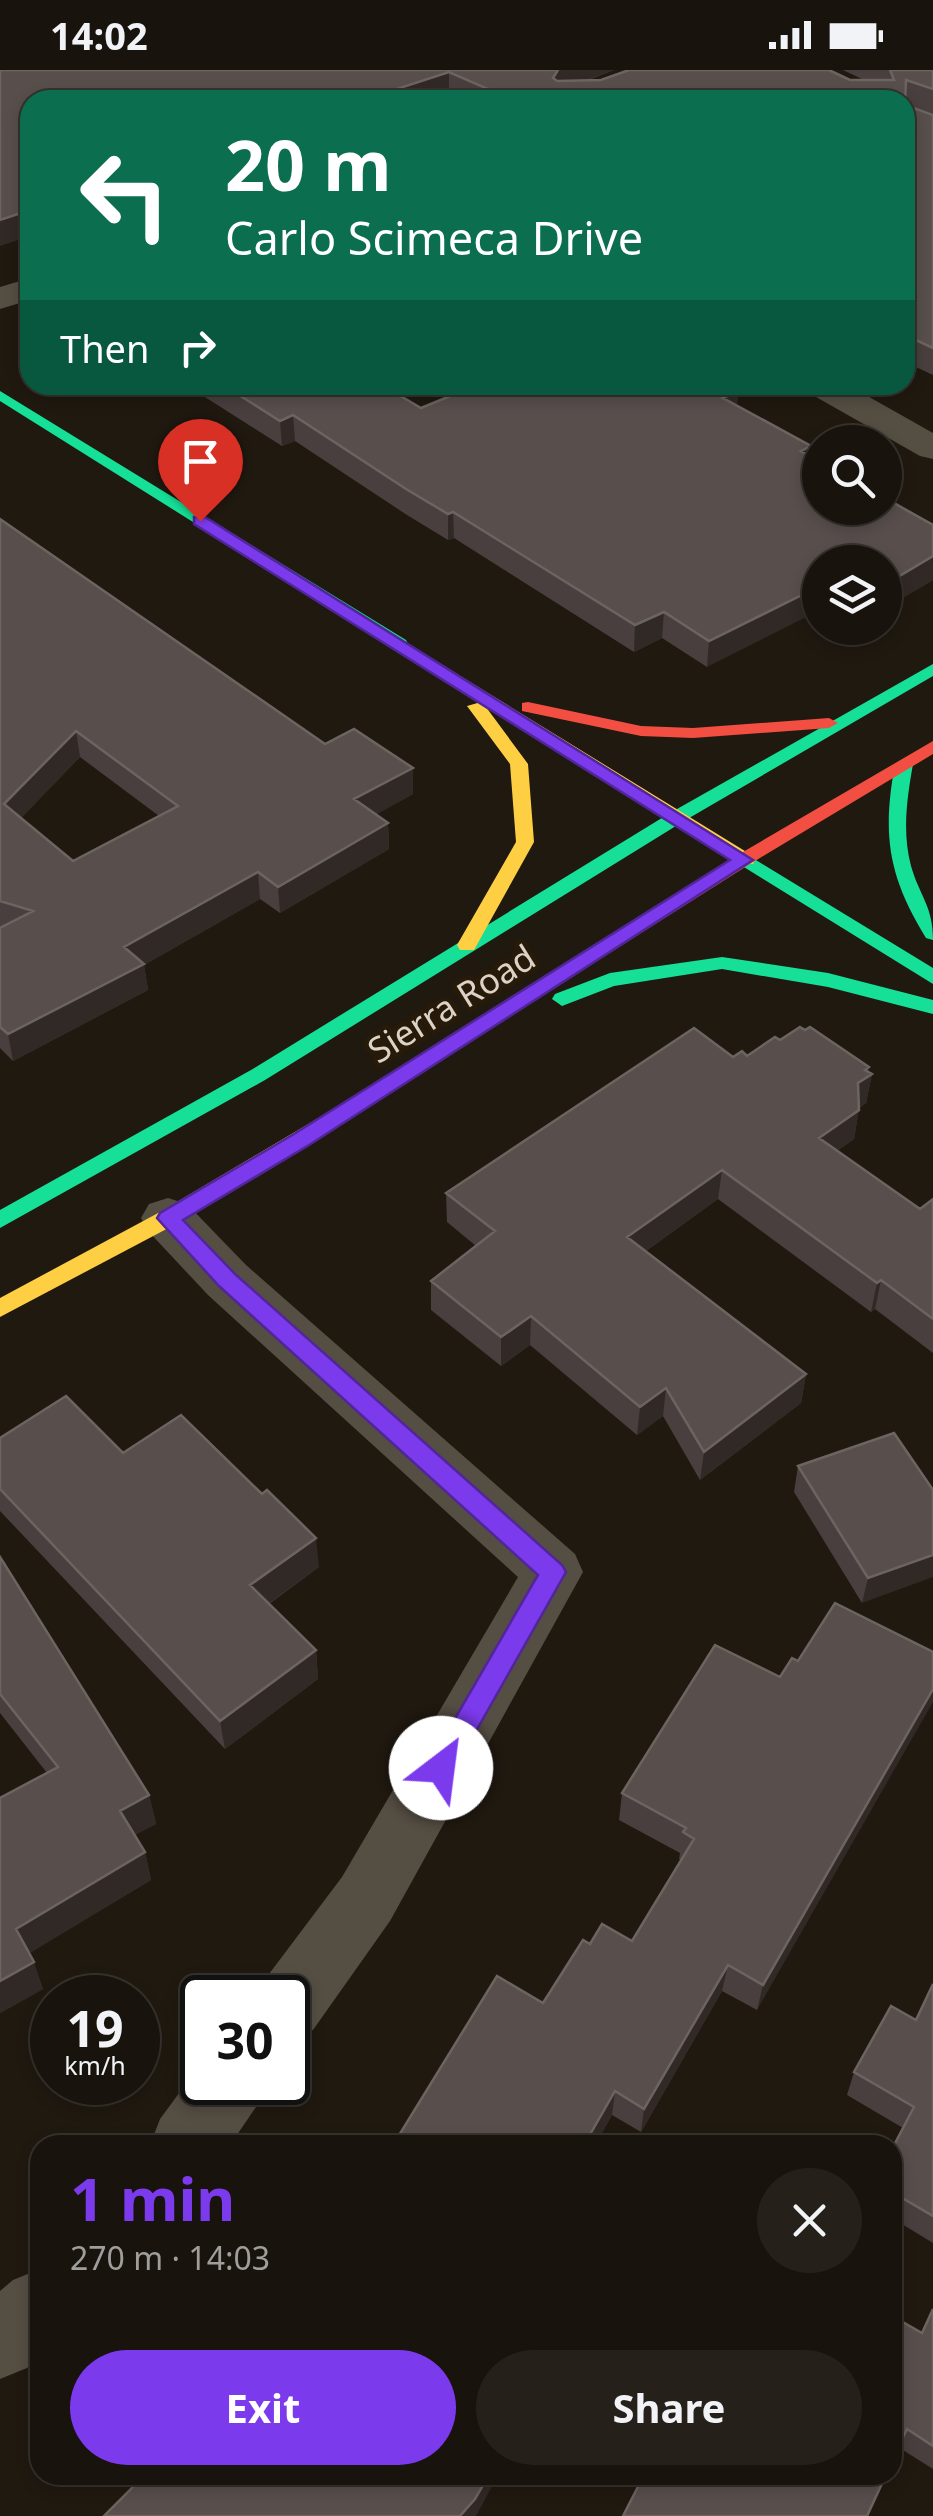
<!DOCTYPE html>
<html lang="en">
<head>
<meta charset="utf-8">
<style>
	body { margin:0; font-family:"Noto Sans",sans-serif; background:#25201a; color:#f1f3f6; height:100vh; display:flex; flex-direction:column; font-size:38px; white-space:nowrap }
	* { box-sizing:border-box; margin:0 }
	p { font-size:32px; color:#9f9e9d }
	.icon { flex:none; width:55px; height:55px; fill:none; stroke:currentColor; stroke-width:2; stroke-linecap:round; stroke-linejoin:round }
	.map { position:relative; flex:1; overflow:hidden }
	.drawer { position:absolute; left:30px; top:2065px; width:872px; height:350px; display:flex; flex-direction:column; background:#18130c; border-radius:30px; box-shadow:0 5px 15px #0003,0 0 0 2px #36322d }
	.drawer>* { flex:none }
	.top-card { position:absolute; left:20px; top:20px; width:895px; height:305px; border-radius:30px; box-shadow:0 5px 15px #0003,0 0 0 2px #36322d; background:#0b6e4f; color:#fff; overflow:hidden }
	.controls { position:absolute; left:802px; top:355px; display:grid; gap:20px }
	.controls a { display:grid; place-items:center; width:100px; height:100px; border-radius:50%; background:#18130c; box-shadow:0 5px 15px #0003,0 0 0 2px #36322d; font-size:50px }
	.speed { position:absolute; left:30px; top:1905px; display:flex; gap:20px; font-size:50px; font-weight:700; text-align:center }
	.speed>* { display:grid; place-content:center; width:130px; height:130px; border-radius:50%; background:#18130c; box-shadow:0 5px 15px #0003,0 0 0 2px #36322d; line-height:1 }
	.speed small { font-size:25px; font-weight:400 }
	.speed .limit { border:5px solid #111; border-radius:15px; background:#fff; color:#111 }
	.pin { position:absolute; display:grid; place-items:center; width:85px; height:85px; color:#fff; margin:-102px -42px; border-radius:50% 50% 50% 0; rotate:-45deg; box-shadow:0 0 10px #0007 }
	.pin .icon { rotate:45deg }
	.me { position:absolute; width:110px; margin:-55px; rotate:30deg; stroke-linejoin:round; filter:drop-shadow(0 0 8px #0008) }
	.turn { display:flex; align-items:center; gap:35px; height:210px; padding:0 40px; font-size:45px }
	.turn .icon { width:130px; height:130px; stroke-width:2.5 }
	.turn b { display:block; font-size:70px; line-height:85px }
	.then { display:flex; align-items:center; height:95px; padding:0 40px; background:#0003; gap:20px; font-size:38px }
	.round { display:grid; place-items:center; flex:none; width:105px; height:105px; border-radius:52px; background:#25201a }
	.headline { display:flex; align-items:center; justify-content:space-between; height:170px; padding:0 40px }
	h1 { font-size:60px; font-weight:700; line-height:75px; color:#7c3aed }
	.primary-button { display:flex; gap:20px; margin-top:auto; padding:20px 40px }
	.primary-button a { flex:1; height:115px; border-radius:60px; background:#7c3aed; color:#fff; font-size:40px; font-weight:700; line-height:115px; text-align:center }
	.primary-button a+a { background:#25201a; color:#f1f3f6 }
	.status { display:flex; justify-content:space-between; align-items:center; height:70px; padding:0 50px; background:#18130c; direction:ltr }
	.status svg { height:28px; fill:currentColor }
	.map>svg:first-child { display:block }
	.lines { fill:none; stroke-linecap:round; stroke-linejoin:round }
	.street { fill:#554e43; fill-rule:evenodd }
	.fast { fill:#16e098; fill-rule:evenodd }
	.slow { fill:#ffcf43; fill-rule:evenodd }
	.jam { fill:#f24e42; fill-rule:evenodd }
	.wall { fill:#483f3e; fill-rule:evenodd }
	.shaded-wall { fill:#312926 }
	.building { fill:#584f4d; stroke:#6c6460; stroke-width:2.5; fill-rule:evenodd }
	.route { fill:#7c3aed; stroke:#51269a; stroke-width:2.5 }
	.labels { text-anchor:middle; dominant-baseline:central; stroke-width:10; stroke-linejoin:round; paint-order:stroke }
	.street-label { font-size:35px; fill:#dbd3c8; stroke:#271a09 }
</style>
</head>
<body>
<div class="status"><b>14:02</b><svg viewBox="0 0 49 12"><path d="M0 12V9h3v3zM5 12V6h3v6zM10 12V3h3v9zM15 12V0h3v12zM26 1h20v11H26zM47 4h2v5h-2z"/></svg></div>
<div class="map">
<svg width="933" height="2446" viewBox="0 0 933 2446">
	<rect width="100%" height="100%" fill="#201910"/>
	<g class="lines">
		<path class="street" d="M30 208V230L0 239V217Z
			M804 315H848L933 363V389L920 386 809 323Z
			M168 1128 187 1134 246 1195 575 1484 583 1502 390 1851 313 1960 288 1970V1928H257L263 1912 342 1807 518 1507 208 1225 149 1162 141 1148 149 1134Z
			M202 1992V2012H267L256 2037 230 2075H150L160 2049Z
			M40 2199V2287L27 2298 0 2309V2221L13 2210Z"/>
		<path class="fast" d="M0 321 406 570 408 574 400 579 394 578 0 331Z
			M933 594V606L684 751 265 1010 0 1158V1140L251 1000 670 743Z
			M904 689 913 694C907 728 902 762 911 796 920 827 933 836 933 870L926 868C888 806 882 765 895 694Z
			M746 784 933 898V914L739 794 737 790Z
			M722 887 828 903 933 930V944L828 917 722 899 614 916 562 936 552 929 555 924 610 903Z"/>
		<path class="slow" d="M400 569 753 786 755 790 753 794H739L483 633 528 694 534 772 474 880H460L457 875 516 772 510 694 467 636 481 632 394 578 392 574Z
			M391 1005 401 1012 398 1017 176 1154 0 1247V1228L160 1142Z"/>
		<path class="jam" d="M528 632 641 656 693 658 829 648 838 653 829 658 693 668 641 666 522 641V633Z
			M933 671V684L750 794 398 1017H384L381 1012 384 1007 736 786Z"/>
	</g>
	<path class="wall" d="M0 0H614L586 11 864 10 843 0H933V44L905 35 933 45V305L905 292V30H460L449 25 30 30Z
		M186 315H382L421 338 738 321 737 335 811 376 810 386 933 455V510L887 537 885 536V492H820L707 597 662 568 634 582 454 468 448 470 407 445 295 371 282 376Z
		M0 449 325 674 413 698V724L376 744 388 753 389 779 280 843 260 829 144 895 148 920 13 991 0 978V859L3 857 0 856ZM80 687 159 746 73 791 21 748Z
		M780 970 872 1004 866 1033 859 1038 854 1069 837 1081 920 1139 933 1129V1283L875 1239 871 1242 718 1129 646 1181 806 1304 801 1333 700 1410 663 1346 637 1365 530 1275 501 1296 431 1240V1211L476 1176 447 1152 446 1123 733 987 747 986Z
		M0 1368 123 1383 319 1497 269 1534 316 1580 318 1609 225 1679 0 1441Z
		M798 1396 933 1420 862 1533 794 1422Z
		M0 1487 149 1725 156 1754 134 1765 145 1782 151 1810 29 1883 43 1919 0 1943V1728L47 1703 0 1643Z
		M933 1582 757 1940 722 1921 641 2062 612 2045 595 2075H393L543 1933 590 1874 632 1871 681 1790 679 1789 680 1783 619 1750 622 1723 780 1607 798 1591Z
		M933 1914V2173L892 2148V2079L903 2058 847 2025 854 2002 916 1950Z
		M933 2239V2399L898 2377 921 2263Z"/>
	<path class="shaded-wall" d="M558 0H614L559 20 553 8Z
		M449 2V25L434 30H363Z
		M30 140V166L0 176V150Z
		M738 321 736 346 723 328Z
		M293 345 295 371 282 376 280 351Z
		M811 376 808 402 801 381Z
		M453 442 454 468 448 470V444Z
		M933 486V510L887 537 891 511Z
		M820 516V540L707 597 709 571Z
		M664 542 662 568 634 582 635 555Z
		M76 661 80 687 9 761 4 734Z
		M413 698V724L356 756 354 729Z
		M388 753 389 779 280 843 278 817Z
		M258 802 260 829 144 895 148 920 13 991 8 964 124 877Z
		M869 997 867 1007 872 1004 866 1033 852 1042 858 1013 865 1000Z
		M859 1040 854 1069 814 1097 819 1068Z
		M722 1100 718 1129 625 1196 627 1167Z
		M881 1210 875 1239 871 1242 877 1213Z
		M531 1246 530 1275 501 1296V1267Z
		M806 1304 801 1333 700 1410 704 1382Z
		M666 1318 663 1346 637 1365 640 1337Z
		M316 1468 319 1497 254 1544 250 1515Z
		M933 1485V1507L862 1533 868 1508Z
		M316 1580 318 1609 225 1679 220 1651Z
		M933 1619V1632L757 1940 763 1915Z
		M149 1725 156 1754 126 1770 120 1741Z
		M145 1782 151 1810 25 1886 16 1859Z
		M34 1892 43 1919 0 1943V1911Z
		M728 1895 722 1921 641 2062 644 2039Z
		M615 2021 612 2045 595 2075H584Z
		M489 2405H498L476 2446H460Z"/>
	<path class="building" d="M0 0H558L553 8 557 11 601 10 629 0H829L850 10H894L890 0H933V19L906 10 905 35 933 45V278L905 265V30H513L449 2 363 30H30V140L0 150Z
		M223 315H382L421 338 477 315H727L738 321 723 328 811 376 801 381 820 392V438H885V428L933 455V486L891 511 885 508V492H820V516L709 571 664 542 635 555 453 442 448 444 406 419 293 345 280 351Z
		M0 449 325 674 354 659 413 698 354 729 388 753 278 817 258 802 124 877 144 894 8 964 0 957V858L33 841 0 831ZM76 661 178 736 73 791 4 734Z
		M800 957 805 960 810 957 869 997 865 1000 872 1004 858 1013 859 1040 819 1068 920 1139 933 1129V1249L881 1210 877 1213 722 1100 627 1167 806 1304 704 1382 666 1318 640 1337 531 1246 501 1267 431 1211 495 1161 446 1123 694 958 733 987 742 981 747 986 775 967 780 970Z
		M66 1326 123 1383 181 1345 262 1424 267 1420 316 1468 250 1515 316 1580 220 1651 0 1419V1368Z
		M894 1363 933 1420V1485L868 1508 798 1396Z
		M0 1487 149 1725 120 1741 145 1782 16 1859 34 1892 0 1911V1728L58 1697 0 1624Z
		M835 1533 933 1582V1619L763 1915 728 1895 644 2039 615 2021 584 2075H393L497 1906 543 1933 583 1870 590 1874 602 1854 632 1871 694 1769 683 1762 686 1758 622 1723 715 1575 780 1607 792 1588 798 1591Z
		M933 1914V2146L892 2122V2079L914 2037 854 2002 891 1936 916 1950Z
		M933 2239V2376L907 2359 892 2390V2246L922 2263Z
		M129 2405H489L475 2429 460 2446H104L136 2414Z
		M644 2405H886L867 2446H623Z"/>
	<path class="route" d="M194 447H205L753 790 309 1075 183 1150 235 1204 562 1495 566 1502 450 1707 441 1710 431 1707 427 1698 431 1690 538 1505 219 1216 157 1148 160 1143 294 1064 730 790 194 454Z"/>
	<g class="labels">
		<g class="street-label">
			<text transform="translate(451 933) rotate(-32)">Sierra Road</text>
		</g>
	</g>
</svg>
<div class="controls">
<a><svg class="icon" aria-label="search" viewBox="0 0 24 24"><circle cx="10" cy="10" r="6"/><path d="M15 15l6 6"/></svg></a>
<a><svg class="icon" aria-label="layers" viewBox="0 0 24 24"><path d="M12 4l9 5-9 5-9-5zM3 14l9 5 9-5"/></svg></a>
</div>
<div class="speed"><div>19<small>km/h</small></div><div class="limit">30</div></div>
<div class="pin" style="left:200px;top:451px;background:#d93025"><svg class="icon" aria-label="arrive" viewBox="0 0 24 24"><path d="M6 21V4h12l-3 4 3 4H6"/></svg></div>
<svg class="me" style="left:441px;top:1698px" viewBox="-20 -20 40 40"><circle r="19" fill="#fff"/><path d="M0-13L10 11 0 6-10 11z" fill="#7c3aed"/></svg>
<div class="top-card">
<div class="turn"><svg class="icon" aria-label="left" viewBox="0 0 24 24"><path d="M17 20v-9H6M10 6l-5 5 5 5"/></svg><div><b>20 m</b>Carlo Scimeca Drive</div></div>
<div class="then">Then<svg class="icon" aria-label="right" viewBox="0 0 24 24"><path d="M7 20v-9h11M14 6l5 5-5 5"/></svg></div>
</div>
<section class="drawer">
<div class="headline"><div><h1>1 min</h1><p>270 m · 14:03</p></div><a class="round"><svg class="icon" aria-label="close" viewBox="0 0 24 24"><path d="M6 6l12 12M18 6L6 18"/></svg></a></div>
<div class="primary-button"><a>Exit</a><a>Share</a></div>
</section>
</div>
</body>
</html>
